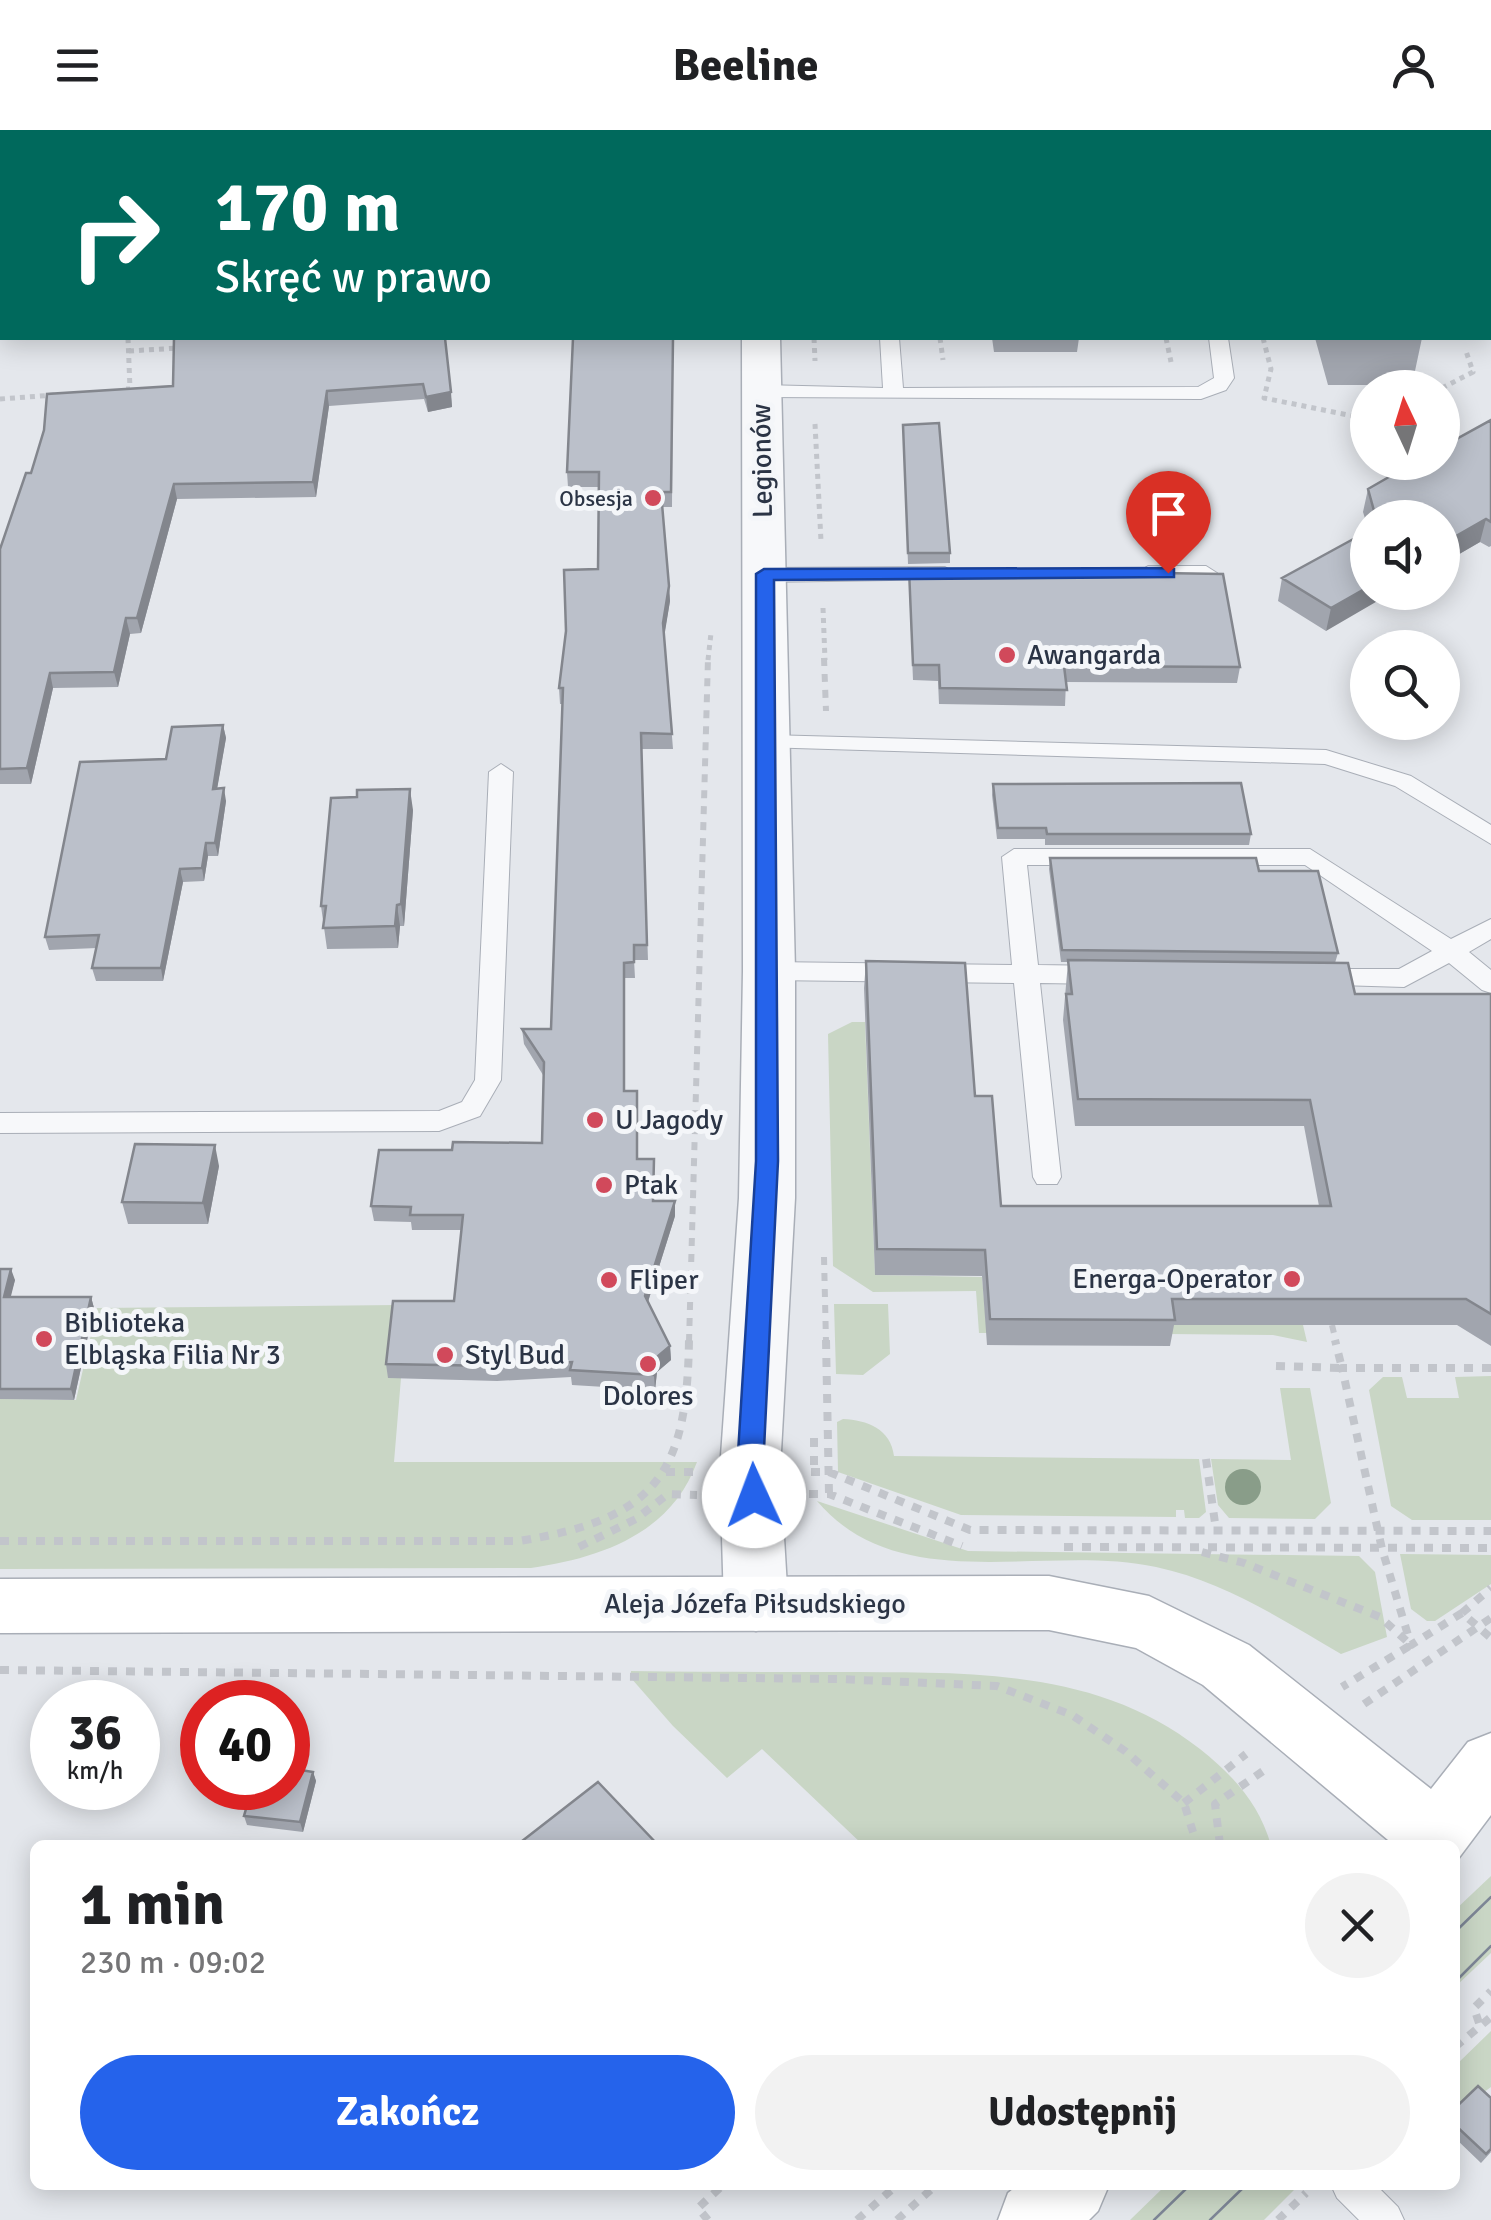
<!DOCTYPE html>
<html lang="pl">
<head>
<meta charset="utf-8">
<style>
	body { margin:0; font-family:Signika,sans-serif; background:#f2f2f2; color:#202124; height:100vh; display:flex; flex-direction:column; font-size:38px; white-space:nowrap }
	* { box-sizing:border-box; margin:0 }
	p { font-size:32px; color:#757577 }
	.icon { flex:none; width:55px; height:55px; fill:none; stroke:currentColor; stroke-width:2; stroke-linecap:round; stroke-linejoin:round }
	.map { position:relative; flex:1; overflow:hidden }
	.panel { position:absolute; left:30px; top:1710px; width:1430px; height:350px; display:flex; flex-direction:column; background:#fff; border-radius:15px; box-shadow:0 5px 25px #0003 }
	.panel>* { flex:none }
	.banner { position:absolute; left:0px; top:0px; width:1492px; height:210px; box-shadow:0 5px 25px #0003; background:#00695c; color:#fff; overflow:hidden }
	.needle { width:65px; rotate:356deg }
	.tools { position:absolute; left:1350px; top:240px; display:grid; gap:20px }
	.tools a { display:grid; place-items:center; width:110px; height:110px; border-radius:50%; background:#fff; box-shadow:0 5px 25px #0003; font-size:50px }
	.speed { position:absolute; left:30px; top:1550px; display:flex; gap:20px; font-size:50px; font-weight:700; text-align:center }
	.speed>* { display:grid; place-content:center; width:130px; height:130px; border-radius:50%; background:#fff; box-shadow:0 5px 25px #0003; line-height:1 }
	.speed small { font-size:25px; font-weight:400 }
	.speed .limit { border:15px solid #d22; background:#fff; color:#111 }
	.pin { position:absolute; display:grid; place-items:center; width:85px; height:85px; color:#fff; margin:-102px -42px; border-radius:50% 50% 50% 0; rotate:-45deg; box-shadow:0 0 10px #0007 }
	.pin .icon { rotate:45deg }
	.me { position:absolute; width:110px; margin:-55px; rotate:358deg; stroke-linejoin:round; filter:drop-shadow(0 0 8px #0008) }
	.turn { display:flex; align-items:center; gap:35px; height:210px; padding:0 50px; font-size:45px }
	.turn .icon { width:130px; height:130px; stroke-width:2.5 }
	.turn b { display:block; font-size:70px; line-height:85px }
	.round { display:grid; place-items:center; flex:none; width:105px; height:105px; border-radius:52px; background:#f2f2f2 }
	.head { display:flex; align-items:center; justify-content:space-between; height:170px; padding:0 50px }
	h1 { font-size:60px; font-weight:700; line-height:75px }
	.button { display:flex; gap:20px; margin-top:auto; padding:20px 50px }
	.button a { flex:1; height:115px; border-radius:60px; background:#2563eb; color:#fff; font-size:40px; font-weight:700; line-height:115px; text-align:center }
	.button a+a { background:#f2f2f2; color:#202124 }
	header { display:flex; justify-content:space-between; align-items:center; height:130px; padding:0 50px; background:#fff; font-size:45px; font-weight:700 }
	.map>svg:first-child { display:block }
	.green { fill:#c9d6c5 }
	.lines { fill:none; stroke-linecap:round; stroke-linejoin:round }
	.service-casing { stroke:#a9aeb7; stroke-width:2 }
	.minor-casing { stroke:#a9aeb7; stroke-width:3 }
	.tertiary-casing { stroke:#a9aeb7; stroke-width:3 }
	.secondary-casing { stroke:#a9aeb7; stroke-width:3 }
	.path-far2 { stroke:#c2c5cb; stroke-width:5; stroke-dasharray:5 5; stroke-linecap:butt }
	.path-far1 { stroke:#c2c5cb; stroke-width:6; stroke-dasharray:8 8; stroke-linecap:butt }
	.path { stroke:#c2c5cb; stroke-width:8; stroke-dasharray:9 9; stroke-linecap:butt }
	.service { fill:#f7f8fa; fill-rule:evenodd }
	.minor { fill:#f7f8fa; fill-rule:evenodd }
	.tertiary { fill:#f7f8fa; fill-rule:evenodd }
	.secondary { fill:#fff; fill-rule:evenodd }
	.tram { stroke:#7d8696; stroke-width:2.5 }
	.tree { fill:#899d89 }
	.wall { fill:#a1a5ae }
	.shaded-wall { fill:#83868d }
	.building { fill:#bbc0ca; stroke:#83868d; stroke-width:2.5 }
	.route { fill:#2563eb; stroke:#184099; stroke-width:2.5 }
	.poi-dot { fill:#d1495b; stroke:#f4f6f9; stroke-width:4 }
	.labels { text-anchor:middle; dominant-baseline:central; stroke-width:10; stroke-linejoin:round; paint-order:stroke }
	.far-poi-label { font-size:22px; fill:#2b3445; stroke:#f4f6f9; text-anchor:end }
	.street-label { font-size:28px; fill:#2b3445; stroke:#f4f6f9 }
	.poi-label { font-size:28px; fill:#2b3445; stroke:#f4f6f9; text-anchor:start }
</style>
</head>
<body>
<header><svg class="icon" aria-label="menu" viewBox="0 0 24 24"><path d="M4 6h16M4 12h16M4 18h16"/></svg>Beeline<svg class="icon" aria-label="person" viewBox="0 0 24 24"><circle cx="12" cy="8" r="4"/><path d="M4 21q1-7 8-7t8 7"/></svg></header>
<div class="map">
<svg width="1491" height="2090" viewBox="0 0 1491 2090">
	<rect width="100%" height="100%" fill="#e4e7ec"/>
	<path class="green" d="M852 892H865L875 1145 982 1147 987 1203H979L976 1161 873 1162 833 1136 828 904Z
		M834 1174H888L890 1224 863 1245 836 1244Z
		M396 1175 401 1248 394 1332H697C671 1404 600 1428 531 1438L0 1439V1269L76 1270 97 1178Z
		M1168 1195H1303L1307 1212 1273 1205 1168 1204Z
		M1491 1246V1390H1412L1391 1376 1369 1260 1383 1247H1402L1407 1268H1459L1455 1247Z
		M1280 1258H1310L1331 1373 1315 1389 1229 1388 1218 1375 1211 1329 1291 1330Z
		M843 1289C867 1290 891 1299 894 1326L1199 1329 1206 1382 1199 1388H1185L1184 1380H1176V1387L961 1385 838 1342 837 1292Z
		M817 1371 968 1421 1359 1426 1375 1442 1387 1507 1341 1524C1283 1490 1223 1451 1156 1437 1044 1413 900 1469 817 1371Z
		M1400 1424 1491 1425V1454L1435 1491H1427L1411 1479Z
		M631 1541C700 1542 768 1542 836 1542 963 1543 1095 1536 1200 1619 1234 1646 1259 1674 1271 1715H863L762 1619 727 1648 673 1596 631 1548Z
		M1491 1746V1823L1455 1857V1780Z
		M1491 1901V1957L1455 1983V1936Z
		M1166 2055H1299L1264 2090H1130Z"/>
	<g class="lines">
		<defs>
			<path id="service" d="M880 208H899L903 258 1198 257 1214 248 1209 208H1228L1234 248 1226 260 1201 269 760 267 750 261 760 255 883 258Z
				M1148 436H1206L1217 443 1206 450 1140 448 1137 443Z
				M945 437 956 444 953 449 764 452 753 445 764 438Z
				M768 605 1326 620 1411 646 1491 695V714L1395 656 1325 634 760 617 756 612 760 607Z
				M501 634 513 642 501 950 480 986 439 1001 0 1003V983L439 981 462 972 475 950 489 642Z
				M1014 719H1310L1451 809 1491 789V809L1469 822 1491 840V863L1482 860 1449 833 1404 857 1306 854 1302 848 1306 842 1315 839H1399L1432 821 1305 735H1027L1038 835 1102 836 1111 839 1115 845 1111 851 1102 854 1040 853 1061 1047 1057 1054H1037L1033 1047 1014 853 769 850 760 847 756 841 760 835 769 832 1012 835 1002 727Z
				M1331 2055H1376L1398 2077 1404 2090H1359L1337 2068Z"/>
			<path id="minor" d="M1242 0H1292L1294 2H1241Z"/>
			<path id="tertiary" d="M742 0H778V2H743Z
				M742 208H780L795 841V1068L780 1340 788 1474 778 1493 756 1501 734 1493 724 1474 720 1340 739 1068 743 841Z"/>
			<path id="secondary" d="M1049 1446 1149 1466 1249 1515 1431 1659 1468 1612 1491 1603V1685L1455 1733V1715H1394L1203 1555 1136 1518 1049 1500 0 1503V1449Z
				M1018 2055H1109L1098 2081 1089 2090H998L1008 2063Z"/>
		</defs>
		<use href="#service" class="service-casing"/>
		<use href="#minor" class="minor-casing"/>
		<use href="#tertiary" class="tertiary-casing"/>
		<use href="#secondary" class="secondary-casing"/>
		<path class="path-far2" d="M814 208 815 231
			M940 208 943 230
			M1166 208 1171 232
			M1263 208 1271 239 1264 268 1368 289
			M129 221 179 218
			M1442 258 1473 242 1466 221
			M126 259H130L128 208
			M0 269 54 265
			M815 294 821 411
			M823 478 825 530
			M708 530 711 503"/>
		<path class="path-far1" d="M824 528 826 581
			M824 1127 826 1212
			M1332 1195 1336 1212
			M689 1212 708 528"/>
		<path class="path" d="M826 1210 829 1364
			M1276 1236 1342 1238 1335 1210
			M1491 1238H1342L1382 1419 1411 1515 1462 1483 1491 1508
			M814 1308V1342
			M1206 1329 1216 1400
			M666 1342H693
			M811 1342H829L970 1400 1491 1401
			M809 1364H829L962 1416
			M0 1411H519C656 1389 687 1345 689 1210
			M579 1417 636 1389 668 1364 697 1365
			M1064 1417 1491 1418
			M1202 1422 1244 1433 1380 1487 1411 1515 1342 1557
			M1462 1483 1491 1458
			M0 1540 838 1549 997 1556 1072 1585 1125 1621 1184 1673 1197 1715
			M1364 1574 1491 1488
			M1184 1673 1246 1624
			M1220 1715 1215 1674 1266 1639
			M1479 1893 1474 1878 1491 1861
			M1455 1917 1491 1887
			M708 2090 698 2078 723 2055
			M857 2090 897 2055
			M897 2090 936 2055
			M1278 2090 1306 2063"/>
		<use href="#service" class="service"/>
		<use href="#minor" class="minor"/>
		<use href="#tertiary" class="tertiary"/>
		<use href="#secondary" class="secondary"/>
		<path class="tram" d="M1455 1802 1491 1767
			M1455 1852 1491 1816
			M1154 2090 1190 2055
			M1210 2090 1246 2055"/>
	</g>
	<circle class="tree" cx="1243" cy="1357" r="18"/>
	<path class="wall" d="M445 208 452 277 428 282 424 269 329 276 316 367 177 369 141 503 130 504 118 557 53 558 31 654H0V419L31 343 173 256Z
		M673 208 672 377H662L670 471 664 505 673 619H641L648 830H634L635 848H624L625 961 638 976V1029H654V1071L675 1086 648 1172 670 1216 671 1230 657 1242 655 1260 572 1255 571 1247 497 1251 388 1248 386 1234 454 1171 462 1100H412L411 1092 374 1091 371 1076 452 1020 542 1013 543 945 524 914 522 899H551L562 574H560L559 558 598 439 599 357H568L567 342Z
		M992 208H1079L1077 222H994Z
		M1315 208H1422L1412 255H1328Z
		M1491 290V416L1489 417 1480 412 1442 434V388H1368V398L1363 382 1368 359Z
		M903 295 950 423V433L908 434Z
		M1368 401 1326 501 1278 471 1282 448Z
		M909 439 1240 537 1237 553 1066 552 1065 576 939 574 938 551 913 550 909 454Z
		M223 595 226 608 217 658 226 671 218 726H208L204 751 183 752 163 851H96L92 838 97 818 49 820 45 807 166 629Z
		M993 654 1251 704 1249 715H1045V709H997L992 665Z
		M413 680 404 796H400L398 818 327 819 321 776Z
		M1050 728 1259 741 1338 823 1335 833 1355 864H1491V1216L1457 1195H1174L1170 1216 987 1215 982 1146 875 1145 864 858 866 831 975 966 1001 1076H1319L1304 996H1075L1063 890 1068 832H1061L1049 739Z
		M219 1036 208 1094H128L122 1072Z
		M0 1139 15 1150 10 1167H91L94 1178 74 1270 0 1269Z
		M313 1642 316 1651 303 1702 247 1695 244 1686Z
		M1455 1978 1491 2022 1481 2033 1455 2008Z"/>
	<path class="shaded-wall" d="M327 261 329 276 316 367 313 352Z
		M451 262 452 277 428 282 426 267Z
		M174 354 177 369 141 503 137 488Z
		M1486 389 1480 412 1442 434V414Z
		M669 456 670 471 664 508 663 493Z
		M1368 457V462H1393L1326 501 1331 478Z
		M126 488 130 504 118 557 114 542Z
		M50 543 53 558 31 654 27 638Z
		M223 595 226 608 215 671 213 659Z
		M224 658 226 671 218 726 215 713Z
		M410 659 413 680 404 796 401 774Z
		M206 713 208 726 204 751 202 738Z
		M180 739 183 752 163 851 161 838Z
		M397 775 400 796 398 818 395 796Z
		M215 1015 219 1036 208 1094 203 1073Z
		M675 1071V1086L645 1181V1166Z
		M11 1139 15 1150 8 1178 4 1167Z
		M91 1167 94 1178 74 1270 71 1259Z
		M670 1216 671 1230 657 1242 655 1260 654 1245 657 1227Z
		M313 1642 316 1651 303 1702 300 1692Z"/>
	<path class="building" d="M54 0H242V2H54Z
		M502 0H675V2H502Z
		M174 208H445L451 262 426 267 423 254 327 261 313 352 174 354 137 488H126L114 542 50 543 27 638 0 639V419L26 343H31L44 300 47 264 173 256Z
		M573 208H673L671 362H661L669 456 663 493 672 604 641 603 647 815H634V832L624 833V961H637V1029H654L653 1071H675L645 1166 670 1216 657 1227 654 1245 570 1240 572 1232 496 1236 386 1234 393 1171H454L463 1085H410L411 1077 371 1076 379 1020H452L453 1012 542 1013 544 932 522 899H551L563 558H559L566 501 564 440 598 439 599 342H567Z
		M1491 290V392L1486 389 1442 414V388H1376L1368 359 1415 332H1442V317Z
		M939 293 950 423H908L903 295Z
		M1368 401V457L1331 478 1282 448Z
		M909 439 1223 444 1240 537 1064 536 1067 560 940 558 939 535H913Z
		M223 595 213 659 224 658 215 713H206L202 738 180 739 161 838H92L99 805 45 807 80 632 166 629 172 597Z
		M1241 653 1251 704H1047L1046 698H998L993 654Z
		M410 659 401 774 397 775 395 796 323 798 326 776H321L331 668 357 667V660Z
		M1050 728H1256L1259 741H1318L1338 823 1062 820Z
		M1068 830 1348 833 1355 864H1491V1184L1466 1169H1172L1175 1190 990 1189 985 1120 877 1119 866 831 965 833 975 966H992L1001 1076H1331L1310 970 1078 969 1066 864H1072Z
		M135 1014 215 1015 203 1073 122 1072Z
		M0 1139H11L4 1167H91L71 1259H0Z
		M288 1638 313 1642 300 1692 244 1686 252 1658H288Z
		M598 1652 658 1715H517Z
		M1478 1956 1491 1968V2019L1486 2024 1455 1995V1978Z"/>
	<path class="route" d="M1168 438 1174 439V447L774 450 778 1031 763 1340 766 1366 762 1373 754 1376 745 1373 737 1340 756 1031V444L764 439Z"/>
	<g class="poi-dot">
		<circle cx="653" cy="368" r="10"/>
		<circle cx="1007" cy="525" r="10"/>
		<circle cx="595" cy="990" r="10"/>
		<circle cx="604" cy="1055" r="10"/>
		<circle cx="1292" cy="1149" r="10"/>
		<circle cx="609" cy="1150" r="10"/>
		<circle cx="44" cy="1209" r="10"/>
		<circle cx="445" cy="1225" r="10"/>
		<circle cx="648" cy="1234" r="10"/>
	</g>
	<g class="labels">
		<g class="far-poi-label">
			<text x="633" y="368">Obsesja</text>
		</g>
		<g class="street-label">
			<text transform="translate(762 331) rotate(-91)">Legionów</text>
			<text x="755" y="1474">Aleja Józefa Piłsudskiego</text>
		</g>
		<g class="poi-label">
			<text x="1027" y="525">Awangarda</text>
			<text x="615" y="990">U Jagody</text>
			<text x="624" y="1055">Ptak</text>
			<text x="1272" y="1149" text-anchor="end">Energa-Operator</text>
			<text x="629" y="1150">Fliper</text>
			<text x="64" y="1193">Biblioteka<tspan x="64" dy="32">Elbląska Filia Nr 3</tspan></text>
			<text x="465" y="1225">Styl Bud</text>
			<text x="648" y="1266" text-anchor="middle">Dolores</text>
		</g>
	</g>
</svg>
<div class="tools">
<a><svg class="needle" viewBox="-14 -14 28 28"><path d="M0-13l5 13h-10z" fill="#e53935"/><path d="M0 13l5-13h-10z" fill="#757577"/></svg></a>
<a><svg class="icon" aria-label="sound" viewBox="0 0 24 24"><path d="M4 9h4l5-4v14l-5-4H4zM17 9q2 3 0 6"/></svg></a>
<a><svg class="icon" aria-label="search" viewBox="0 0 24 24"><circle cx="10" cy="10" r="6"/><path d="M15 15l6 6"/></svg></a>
</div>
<div class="speed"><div>36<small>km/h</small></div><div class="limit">40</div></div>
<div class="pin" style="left:1168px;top:443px;background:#d93025"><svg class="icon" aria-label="arrive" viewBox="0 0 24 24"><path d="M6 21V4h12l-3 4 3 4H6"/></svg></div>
<svg class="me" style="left:754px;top:1366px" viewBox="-20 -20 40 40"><circle r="19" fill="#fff"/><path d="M0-13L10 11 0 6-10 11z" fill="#2563eb"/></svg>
<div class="banner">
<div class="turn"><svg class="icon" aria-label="right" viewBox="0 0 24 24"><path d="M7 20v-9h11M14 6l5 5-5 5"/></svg><div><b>170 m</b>Skręć w prawo</div></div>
</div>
<section class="panel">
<div class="head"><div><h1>1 min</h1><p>230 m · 09:02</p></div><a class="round"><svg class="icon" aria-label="close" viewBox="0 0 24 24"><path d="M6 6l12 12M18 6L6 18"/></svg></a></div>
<div class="button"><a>Zakończ</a><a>Udostępnij</a></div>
</section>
</div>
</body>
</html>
